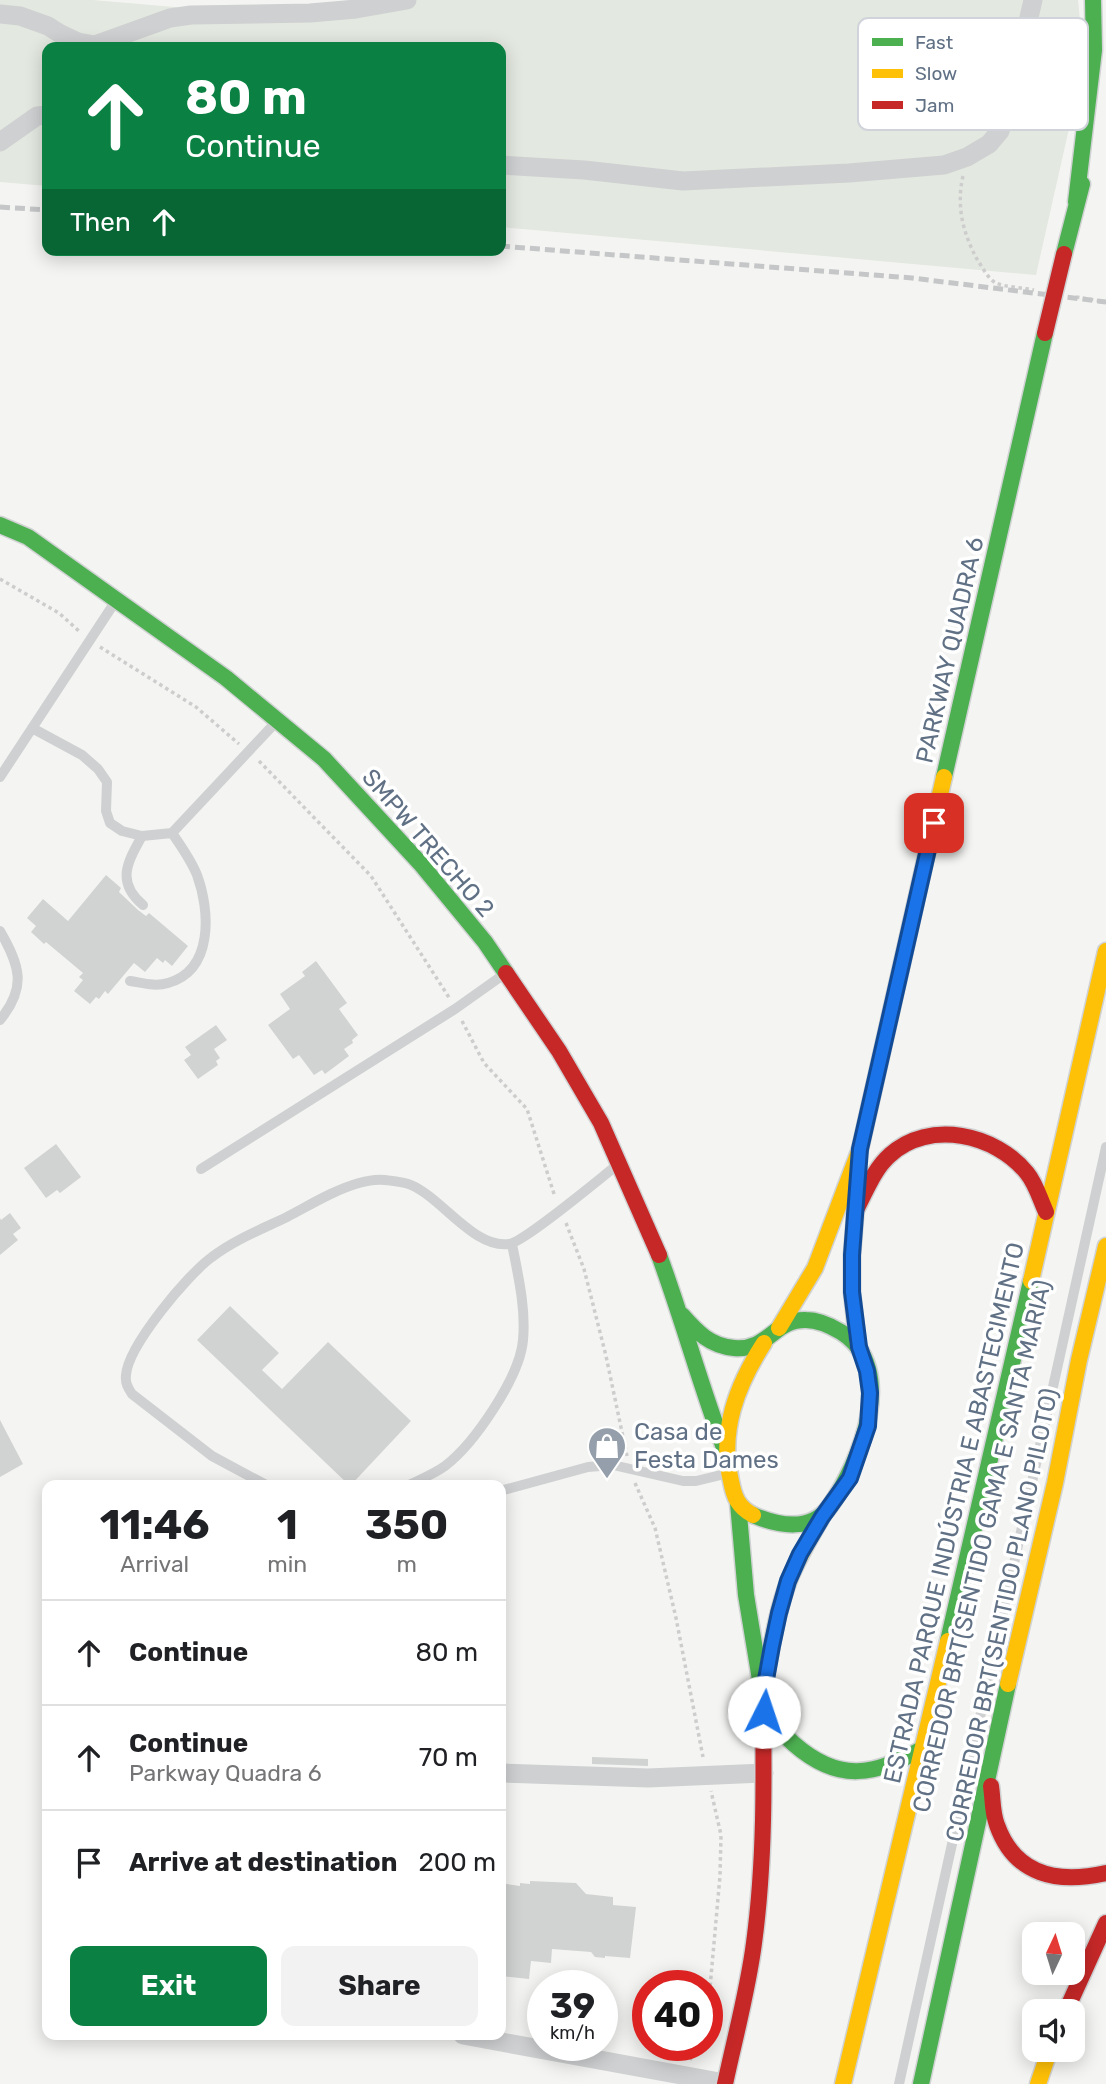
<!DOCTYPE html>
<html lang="en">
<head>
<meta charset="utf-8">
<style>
	body { margin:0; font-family:Rubik,sans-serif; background:#f2f2f2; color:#202124; height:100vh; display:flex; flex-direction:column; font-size:26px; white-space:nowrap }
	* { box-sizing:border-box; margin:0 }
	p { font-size:23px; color:#757577 }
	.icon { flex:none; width:38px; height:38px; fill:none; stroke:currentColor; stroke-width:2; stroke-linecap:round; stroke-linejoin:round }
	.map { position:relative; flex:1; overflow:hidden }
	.drawer { position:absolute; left:42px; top:1480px; width:464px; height:560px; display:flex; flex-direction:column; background:#fff; border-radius:14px; box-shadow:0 4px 18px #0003 }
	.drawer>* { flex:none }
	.hud { position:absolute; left:42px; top:42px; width:464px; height:214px; border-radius:14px; box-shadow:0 4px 18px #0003; background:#0b8043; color:#fff; overflow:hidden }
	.needle { width:46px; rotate:4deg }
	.controls { position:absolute; left:1022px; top:1922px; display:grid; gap:14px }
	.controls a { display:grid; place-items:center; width:63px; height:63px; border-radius:14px; background:#fff; box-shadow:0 4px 18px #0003; font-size:35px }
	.speed { position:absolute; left:527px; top:1970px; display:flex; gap:14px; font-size:35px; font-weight:700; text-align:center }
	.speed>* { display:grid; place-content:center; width:91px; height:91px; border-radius:50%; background:#fff; box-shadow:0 4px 18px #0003; line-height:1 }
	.speed small { font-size:18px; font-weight:400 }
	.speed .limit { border:10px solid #d22; background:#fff; color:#111 }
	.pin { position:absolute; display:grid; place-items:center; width:60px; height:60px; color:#fff; margin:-30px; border-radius:14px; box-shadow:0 4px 10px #0006 }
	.me { position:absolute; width:77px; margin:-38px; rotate:4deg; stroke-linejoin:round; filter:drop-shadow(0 0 5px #0008) }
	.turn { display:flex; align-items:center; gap:24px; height:147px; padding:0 28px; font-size:32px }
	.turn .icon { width:91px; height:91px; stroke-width:2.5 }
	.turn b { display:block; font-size:49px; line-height:60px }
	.then { display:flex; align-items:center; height:66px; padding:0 28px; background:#0003; gap:14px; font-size:26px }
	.eta { display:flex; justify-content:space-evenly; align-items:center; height:119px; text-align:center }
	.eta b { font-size:42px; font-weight:700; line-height:49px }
	.action { display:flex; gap:14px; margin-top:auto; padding:14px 28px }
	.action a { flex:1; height:80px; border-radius:14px; background:#0b8043; color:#fff; font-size:28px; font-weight:700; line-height:80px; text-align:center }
	.action a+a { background:#f2f2f2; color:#202124 }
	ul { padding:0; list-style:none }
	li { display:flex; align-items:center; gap:21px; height:105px; padding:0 28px; border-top:2px solid #e0e0e0 }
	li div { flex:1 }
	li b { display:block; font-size:26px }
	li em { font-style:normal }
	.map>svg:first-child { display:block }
	.green { fill:#e3e8e0 }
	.building { fill:#d1d3d3 }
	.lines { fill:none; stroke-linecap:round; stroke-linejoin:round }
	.fast-casing { stroke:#d0d2d3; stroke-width:19 }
	.slow-casing { stroke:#d0d2d3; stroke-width:19 }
	.jam-casing { stroke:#d0d2d3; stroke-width:19 }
	.path { stroke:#cdcdcd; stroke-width:3.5; stroke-dasharray:3.5 3.5; stroke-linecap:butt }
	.lane { stroke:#cfd0d1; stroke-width:10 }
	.street { stroke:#cfd0d1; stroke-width:19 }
	.fast { stroke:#4caf50; stroke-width:16 }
	.slow { stroke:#ffc107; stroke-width:16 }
	.jam { stroke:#c62828; stroke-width:16 }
	.rail { stroke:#c5c6c7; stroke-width:5; stroke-dasharray:10 5; stroke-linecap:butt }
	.jam-bridge-casing { stroke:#d0d2d3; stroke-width:19; stroke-linecap:butt }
	.jam-bridge { stroke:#c62828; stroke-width:16 }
	.route-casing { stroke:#114b97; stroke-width:18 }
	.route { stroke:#1a73e8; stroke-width:12 }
	.labels { text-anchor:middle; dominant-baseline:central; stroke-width:7; stroke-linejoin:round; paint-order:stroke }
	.street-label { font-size:24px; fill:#617185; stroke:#fff }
	.poi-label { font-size:24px; fill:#617185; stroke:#fff; text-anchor:start }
	.key { fill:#fff; stroke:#d0d4da; stroke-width:2 }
	.key-label { font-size:19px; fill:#617185 }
</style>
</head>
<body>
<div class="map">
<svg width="1106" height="2084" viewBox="0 0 1106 2084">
	<rect width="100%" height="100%" fill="#f4f5f2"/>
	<path class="green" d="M0 0H93L256 14 407 0H1078L1084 62 1036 275 501 227 500 47H47V186L0 182Z"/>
	<path class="building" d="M106 875 121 888 119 892 138 910 146 916 149 913 188 946 172 966 165 960 163 963 157 958 145 972 134 963 108 994 105 991 99 999 96 997 90 1004 74 991 83 980 79 977 83 973 46 942 44 944 31 932 36 926 27 918 43 899 68 921Z
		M316 961 347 1003 339 1009 358 1035 352 1040 353 1043 344 1049 349 1056 325 1074 322 1070 314 1075 299 1055 293 1059 268 1025 290 1009 280 994 305 976 302 972Z
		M216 1025 227 1040 214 1049 220 1058 216 1061 218 1065 198 1079 184 1060 191 1055 185 1047Z
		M56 1144 81 1177 60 1193 57 1190 46 1198 24 1168Z
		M10 1213 21 1228 13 1234 18 1240 0 1255V1218L1 1220Z
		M230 1306 279 1353 262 1370 282 1389 328 1342 411 1421 350 1486 197 1340Z
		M0 1420 23 1464 0 1477Z
		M592 1757 648 1759V1766L592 1764Z
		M530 1881 576 1883 586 1894 613 1897V1905L636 1907 630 1958 605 1956V1958L595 1957 591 1952 552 1949 551 1963 531 1961 529 1979 500 1976V1883L520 1886V1883L530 1884Z"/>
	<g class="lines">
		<defs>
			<path id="fast" d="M1076 202 1094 50 1093 0
				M1064 254 1082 184
				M0 525 28 537 226 678 324 759 420 863 485 942 506 973
				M944 777 1045 333
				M659 1255C683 1320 701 1388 726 1453
				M682 1315C697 1332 710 1346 734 1348 769 1351 774 1319 806 1320 818 1320 831 1326 841 1332 899 1368 860 1463 830 1506 812 1532 779 1526 753 1515
				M738 1503 746 1595 763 1698
				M948 1641 1031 1281
				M764 1712C772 1724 783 1734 794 1744 840 1784 874 1775 924 1748
				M921 2084 1008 1684"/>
			<path id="slow" d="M857 1191 852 1255V1292L858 1347
				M1031 1281 1106 951
				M779 1328 815 1268 860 1149 944 777
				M753 1515C738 1507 734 1497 731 1481 719 1431 737 1385 764 1343
				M766 1676C772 1644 777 1611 789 1580 798 1558 810 1538 822 1517
				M1008 1684 1055 1483 1079 1360 1106 1246
				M843 2084 948 1641
				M1038 2084 1050 2049"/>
			<path id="jam" d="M506 973 559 1051 601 1123 659 1255
				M856 1210C866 1191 874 1169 890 1155 929 1119 996 1134 1027 1173 1036 1184 1040 1199 1046 1212
				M991 1786C993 1799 992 1812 997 1825 1015 1876 1058 1884 1106 1873
				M1066 2011 1106 1923
				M725 2084C735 2037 748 1990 754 1943 765 1862 764 1779 763 1698"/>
		</defs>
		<use href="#fast" class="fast-casing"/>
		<use href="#slow" class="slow-casing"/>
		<use href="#jam" class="jam-casing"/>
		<path class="path" d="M963 176C956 206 963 234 978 261 983 268 988 279 996 283 1004 287 1025 288 1034 290
			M1076 297 1106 302
			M0 579 59 613 80 632
			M100 647 196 707 239 744
			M259 761 371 876 450 999
			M462 1021 484 1063 527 1109 555 1197
			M566 1223 584 1269 606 1356 627 1456
			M635 1483 655 1528 676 1618 703 1757
			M707 2021 720 1876 721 1835 711 1791
			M690 2060 697 2046"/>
		<path class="lane" d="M32 728 82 755 98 769 107 782 106 811 110 823 122 831 142 836 172 833 277 721
			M0 777 115 602
			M142 836C127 863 116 882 143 905
			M0 931C20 966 27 987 0 1020
			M130 981C143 983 155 987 168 983 214 970 210 910 197 875 191 860 181 846 172 833
			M201 1169 455 1009 503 975
			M268 1486 212 1456 132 1394C128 1388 125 1383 126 1375 128 1346 188 1274 212 1257 234 1240 262 1229 287 1217 310 1205 334 1190 359 1183 366 1181 377 1179 385 1180 393 1181 404 1182 411 1185 442 1198 474 1249 509 1244 524 1242 598 1180 616 1166
			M407 1486C419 1480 434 1474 445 1466 474 1444 520 1377 523 1340 526 1308 518 1275 512 1244
			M500 1491 588 1467 613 1465 683 1481H696L725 1474
			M899 2084 1106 1147"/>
		<path class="street" d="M0 14 20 16 48 26 59 33 78 42 95 45 170 18 191 15 310 13 356 9 407 0
			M0 142 37 116 47 115
			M500 165 584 170 683 181 849 173 944 165 967 157 989 144 1000 131 1012 92 1033 0
			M500 1773 648 1778 764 1773
			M463 2035 725 2083"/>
		<use href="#fast" class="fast"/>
		<use href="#slow" class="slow"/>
		<use href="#jam" class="jam"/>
		<path class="rail" d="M0 207 47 210
			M500 246 912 278 1106 302"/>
		<defs>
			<path id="jam-bridge" d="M1045 333 1064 254"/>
		</defs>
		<use href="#jam-bridge" class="jam-bridge-casing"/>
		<use href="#jam-bridge" class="jam-bridge"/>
	</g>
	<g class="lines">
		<defs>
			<path id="route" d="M764 1712 763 1696 772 1646 779 1613 788 1581 800 1554 822 1517 850 1478 868 1426 870 1393 867 1371 859 1347 852 1292V1255L860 1149 934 823"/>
		</defs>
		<use href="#route" class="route-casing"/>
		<use href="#route" class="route"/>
	</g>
	<defs>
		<symbol id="shop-pin" viewBox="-11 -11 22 30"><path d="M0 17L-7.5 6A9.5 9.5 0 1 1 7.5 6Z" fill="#949fab" stroke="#fff"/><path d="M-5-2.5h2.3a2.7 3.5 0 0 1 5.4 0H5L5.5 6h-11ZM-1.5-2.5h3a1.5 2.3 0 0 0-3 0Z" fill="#fff"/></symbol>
	</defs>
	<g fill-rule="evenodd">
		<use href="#shop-pin" x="585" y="1424" width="44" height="60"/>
	</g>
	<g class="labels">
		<g class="street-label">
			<text transform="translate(950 650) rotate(-77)">PARKWAY QUADRA 6</text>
			<text transform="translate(428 843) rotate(49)">SMPW TRECHO 2</text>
			<text transform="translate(954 1513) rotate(-77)">ESTRADA PARQUE INDÚSTRIA E ABASTECIMENTO</text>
			<text transform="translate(982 1546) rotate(-77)">CORREDOR BRT(SENTIDO GAMA E SANTA MARIA)</text>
			<text transform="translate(1002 1615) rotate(-78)">CORREDOR BRT(SENTIDO PLANO PILOTO)</text>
		</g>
		<g class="poi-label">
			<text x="634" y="1432">Casa de<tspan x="634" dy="28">Festa Dames</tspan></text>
		</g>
	</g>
	<rect x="858" y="18" width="230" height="112" rx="10" class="key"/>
	<rect x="872" y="38" width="31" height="8" fill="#4caf50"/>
	<rect x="872" y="69" width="31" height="9" fill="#ffc107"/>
	<rect x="872" y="101" width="31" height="8" fill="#c62828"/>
	<g class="key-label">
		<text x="915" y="49">Fast</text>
		<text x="915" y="80">Slow</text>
		<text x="915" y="112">Jam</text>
	</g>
</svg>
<div class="controls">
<a><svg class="needle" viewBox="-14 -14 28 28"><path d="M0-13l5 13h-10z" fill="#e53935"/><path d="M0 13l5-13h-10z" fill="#757577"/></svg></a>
<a><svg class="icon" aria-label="sound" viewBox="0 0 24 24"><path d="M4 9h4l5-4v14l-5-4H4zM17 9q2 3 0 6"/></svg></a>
</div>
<div class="speed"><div>39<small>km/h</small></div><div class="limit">40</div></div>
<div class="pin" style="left:934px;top:823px;background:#d93025"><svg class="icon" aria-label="arrive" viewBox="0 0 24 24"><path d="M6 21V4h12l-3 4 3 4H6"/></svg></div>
<svg class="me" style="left:764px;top:1712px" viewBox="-20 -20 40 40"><circle r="19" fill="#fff"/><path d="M0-13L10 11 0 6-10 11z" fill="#1a73e8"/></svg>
<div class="hud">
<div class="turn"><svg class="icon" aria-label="ahead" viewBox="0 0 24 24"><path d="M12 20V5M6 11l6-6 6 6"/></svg><div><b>80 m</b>Continue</div></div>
<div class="then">Then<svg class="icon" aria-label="ahead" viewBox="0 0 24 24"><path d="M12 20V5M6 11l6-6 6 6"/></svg></div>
</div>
<section class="drawer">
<div class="eta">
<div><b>11:46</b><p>Arrival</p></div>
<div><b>1</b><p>min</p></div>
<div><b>350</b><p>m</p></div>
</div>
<ul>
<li><svg class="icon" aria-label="ahead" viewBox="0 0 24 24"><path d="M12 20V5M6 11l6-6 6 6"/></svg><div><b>Continue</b></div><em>80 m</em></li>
<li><svg class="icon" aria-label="ahead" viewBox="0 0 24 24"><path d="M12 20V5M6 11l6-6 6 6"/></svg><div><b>Continue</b><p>Parkway Quadra 6</p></div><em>70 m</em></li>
<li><svg class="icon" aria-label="arrive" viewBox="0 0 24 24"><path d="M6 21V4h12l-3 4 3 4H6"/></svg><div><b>Arrive at destination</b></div><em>200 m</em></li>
</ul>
<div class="action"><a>Exit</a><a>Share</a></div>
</section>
</div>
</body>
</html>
